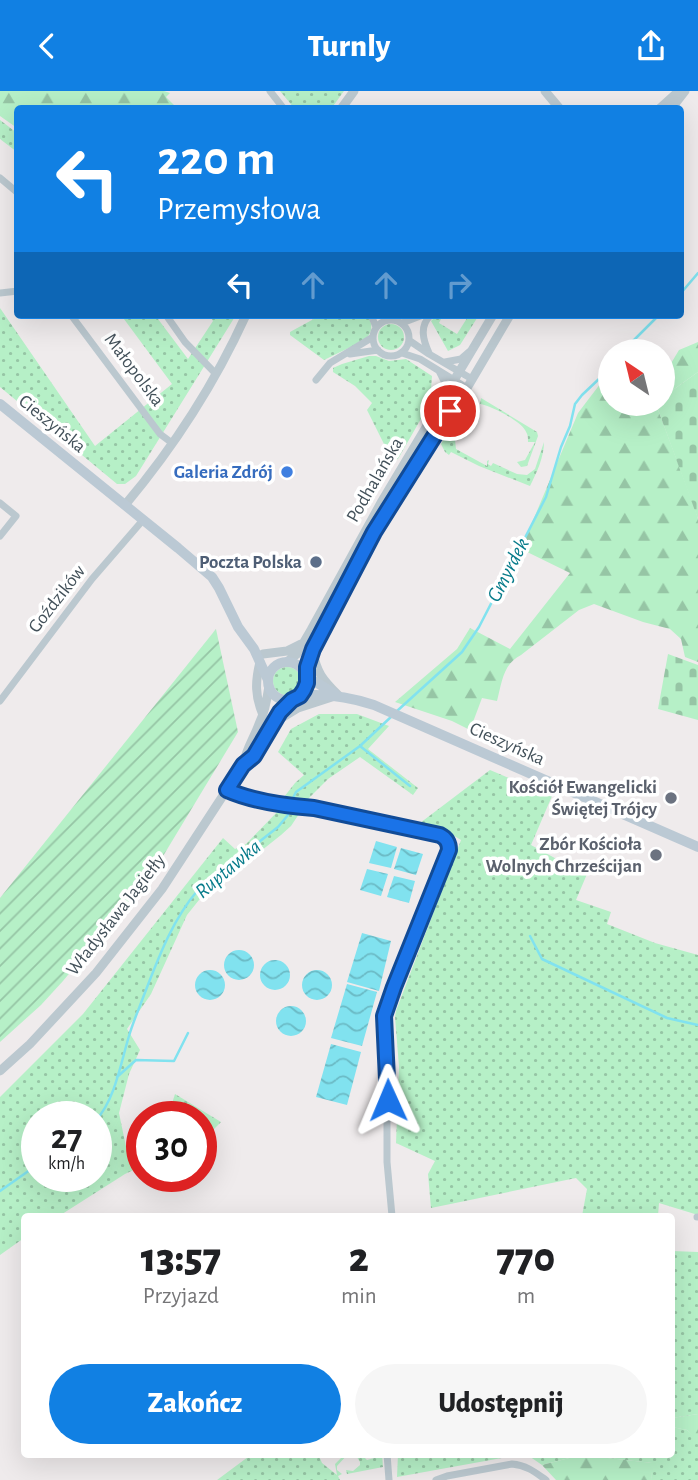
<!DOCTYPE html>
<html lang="pl">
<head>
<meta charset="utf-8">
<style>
	body { margin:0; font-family:"Alegreya Sans",sans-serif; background:#f6f6f6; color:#202124; height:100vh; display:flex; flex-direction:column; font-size:26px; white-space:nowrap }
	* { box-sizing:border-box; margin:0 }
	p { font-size:23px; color:#757577 }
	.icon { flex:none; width:38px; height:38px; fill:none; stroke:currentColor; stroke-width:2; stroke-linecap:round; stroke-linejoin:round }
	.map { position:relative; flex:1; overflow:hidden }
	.details { position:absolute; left:21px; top:1122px; width:654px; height:245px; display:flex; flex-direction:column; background:#fff; border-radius:7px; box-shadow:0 7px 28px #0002 }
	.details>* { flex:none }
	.top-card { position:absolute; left:14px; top:14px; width:670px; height:214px; border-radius:7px; box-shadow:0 7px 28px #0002; background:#1180e3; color:#fff; overflow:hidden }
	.needle { width:46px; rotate:325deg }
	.buttons { position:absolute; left:598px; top:248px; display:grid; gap:14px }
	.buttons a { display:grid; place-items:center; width:77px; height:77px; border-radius:50%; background:#fff; box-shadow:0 7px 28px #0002; font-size:35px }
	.speed { position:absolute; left:21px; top:1010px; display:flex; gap:14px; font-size:35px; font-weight:700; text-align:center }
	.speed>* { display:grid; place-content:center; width:91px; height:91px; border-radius:50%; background:#fff; box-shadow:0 7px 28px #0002; line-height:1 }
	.speed small { font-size:18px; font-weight:400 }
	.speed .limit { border:10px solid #d22; background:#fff; color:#111 }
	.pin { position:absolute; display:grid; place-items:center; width:60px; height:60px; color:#fff; margin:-30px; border:4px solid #fff; border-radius:50%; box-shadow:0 2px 7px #0007 }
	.me { position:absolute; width:77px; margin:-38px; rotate:359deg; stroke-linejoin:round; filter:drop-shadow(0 0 5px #0008) }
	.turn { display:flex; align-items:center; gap:24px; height:147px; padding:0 28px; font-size:32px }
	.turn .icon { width:91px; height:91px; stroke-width:2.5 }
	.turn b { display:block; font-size:49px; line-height:60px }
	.lanes { display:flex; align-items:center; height:66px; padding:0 28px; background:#0003; justify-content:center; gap:35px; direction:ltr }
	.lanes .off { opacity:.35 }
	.eta { display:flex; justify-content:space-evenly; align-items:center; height:119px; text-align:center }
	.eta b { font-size:42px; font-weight:800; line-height:49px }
	.primary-button { display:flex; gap:14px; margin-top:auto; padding:14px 28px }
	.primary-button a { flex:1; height:80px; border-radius:42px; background:#1180e3; color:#fff; font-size:28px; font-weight:800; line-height:80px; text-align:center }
	.primary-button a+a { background:#f6f6f6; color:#202124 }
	header { display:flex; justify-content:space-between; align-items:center; height:91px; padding:0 28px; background:#1180e3; color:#fff; font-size:32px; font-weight:800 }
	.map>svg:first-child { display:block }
	.grass { fill:url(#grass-dots); fill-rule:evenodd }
	.forest { fill:url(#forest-firs) }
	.cemetery { fill:url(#cemetery-stones) }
	.garden { fill:url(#garden-furrows) }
	.water { fill:url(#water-waves) }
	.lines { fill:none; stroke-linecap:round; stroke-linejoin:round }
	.stream { stroke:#81e2ef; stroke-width:2.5 }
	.minor { stroke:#bbc8cf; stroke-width:7 }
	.tertiary { stroke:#bbc8cf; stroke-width:9 }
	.secondary { stroke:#bbc9d4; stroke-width:10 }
	.route-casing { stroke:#114b97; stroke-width:18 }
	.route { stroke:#1a73e8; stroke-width:12 }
	.shop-dot { fill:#3f7fe0; stroke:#fff; stroke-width:2.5 }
	.service-dot { fill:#5c6f8a; stroke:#fff; stroke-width:2.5 }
	.worship-dot { fill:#6b7280; stroke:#fff; stroke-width:2.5 }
	.labels { text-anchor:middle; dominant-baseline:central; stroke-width:7; stroke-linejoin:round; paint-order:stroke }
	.street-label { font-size:19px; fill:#43515a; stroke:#fff }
	.shop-label { font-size:19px; font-weight:bold; fill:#366cbe; stroke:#fff; text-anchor:end }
	.service-label { font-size:19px; font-weight:bold; fill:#4e5e75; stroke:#fff; text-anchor:end }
	.worship-label { font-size:19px; font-weight:bold; fill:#5b616d; stroke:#fff; text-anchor:end }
	.water-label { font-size:21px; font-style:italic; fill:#087c8b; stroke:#fff }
</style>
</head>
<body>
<header><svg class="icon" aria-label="back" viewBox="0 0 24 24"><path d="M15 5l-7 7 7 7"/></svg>Turnly<svg class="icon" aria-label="share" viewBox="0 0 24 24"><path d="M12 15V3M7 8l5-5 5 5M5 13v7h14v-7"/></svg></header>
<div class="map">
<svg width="698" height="1389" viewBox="0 0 698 1389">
	<defs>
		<pattern id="grass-dots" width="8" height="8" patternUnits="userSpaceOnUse" patternTransform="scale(1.75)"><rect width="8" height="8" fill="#b6f0c7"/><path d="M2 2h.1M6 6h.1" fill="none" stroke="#96c5a5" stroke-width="1.8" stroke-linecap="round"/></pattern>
		<pattern id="forest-firs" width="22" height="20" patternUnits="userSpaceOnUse" patternTransform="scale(1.75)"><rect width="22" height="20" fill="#b6f0c7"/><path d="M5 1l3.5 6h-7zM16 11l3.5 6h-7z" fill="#96c5a5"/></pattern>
		<pattern id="cemetery-stones" width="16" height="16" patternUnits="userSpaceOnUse" patternTransform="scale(1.75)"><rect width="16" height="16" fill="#b6f0c7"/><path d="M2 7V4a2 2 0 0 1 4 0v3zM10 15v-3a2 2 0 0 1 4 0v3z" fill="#96c5a5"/></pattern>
		<pattern id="garden-furrows" width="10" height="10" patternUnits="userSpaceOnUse" patternTransform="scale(1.75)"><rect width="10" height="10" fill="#b6f0c7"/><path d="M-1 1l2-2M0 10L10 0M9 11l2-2" fill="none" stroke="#96c5a5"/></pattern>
		<pattern id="water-waves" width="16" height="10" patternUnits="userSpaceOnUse" patternTransform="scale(1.75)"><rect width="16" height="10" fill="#81e2ef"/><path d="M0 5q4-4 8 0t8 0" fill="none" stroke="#6bbac5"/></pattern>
	</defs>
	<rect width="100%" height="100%" fill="#efebec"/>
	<path class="grass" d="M280 0H344L331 18 294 17Z
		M0 29 17 42V61L0 48Z
		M0 217 95 355 172 293 121 224H155L188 268 213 230 209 224H236L136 385 125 393H117L0 296Z
		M321 224H368C373 234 373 243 363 250L324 269 290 244V241Z
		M437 224H443L439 232 457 243 469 224H479L460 254 448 260 431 230Z
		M378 246a13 13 0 1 1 26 0a13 13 0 1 1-26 0Z
		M369 265H376L389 270 406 268 432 285 430 312 398 368 392 369 367 319 372 312 355 295 333 281V277L342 273Z
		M481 307 537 341 538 345 527 375 521 376 517 371 525 369 535 351H528C528 345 528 344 525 339 520 330 490 314 480 313Z
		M468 325 463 332 455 333 450 345H448V348L455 349 456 358 487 375V370L489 369 488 373 491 375 493 372 517 383 527 384 535 378 544 351C544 366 537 381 530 395L479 375 451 361 449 364 445 361 441 353 456 329 459 326Z
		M273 590a14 14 0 1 1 28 0a14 14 0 1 1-28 0Z
		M319 623H357L389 635 368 658 418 697 413 704 360 666 328 688 307 709 284 706 295 692 304 684 278 661 291 638Z
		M490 679 552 705 531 754 573 777 587 783 576 809 611 821 607 833 655 852 698 864V1124L659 1112 658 1125H582L587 1098 576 1087 431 1117 428 1083 435 1070 396 1052 399 976 395 926 396 920 461 749 441 737 420 732Z
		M279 719 299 723 291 735 281 744 199 809 187 824 151 903 127 938 140 959 129 983 119 1022 129 1070 142 1061V1075L125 1083 59 1125H24V1147L0 1164V1006L83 923 223 747 235 758 246 753ZM37 1026H96V1085H37Z
		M175 1003 221 1031 212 1040 201 1043V1026L168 1025Z
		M672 1160 698 1161V1323L672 1327Z
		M672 1336 687 1339 698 1350V1389H651L652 1372 581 1364 542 1374 526 1363H672Z
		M252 1363H318L322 1372 337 1384 335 1373 342 1366 348 1363 337 1375V1379L342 1383 338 1385 340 1389H217Z
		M355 1363H361L367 1369 374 1367 376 1363H382L383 1376 347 1383 346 1379 353 1380 360 1374V1371Z
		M398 1363H524L397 1386Z"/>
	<path class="forest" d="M0 0H164L170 2 166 6 177 17 18 18 17 37 0 25Z
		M698 251V281L663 306V280L670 274 679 259Z
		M610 280 611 313H656L695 418 698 428V571L685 566 681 548 670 538 643 531 594 513 579 519 521 564C503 573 502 591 497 610L482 607 470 639 452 630 395 611 457 558 470 537 510 558 570 482 521 458 578 322Z
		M698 1323V1352L687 1339 672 1336V1327Z
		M581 1364 653 1372 651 1389H556L542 1374Z"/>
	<path class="cemetery" d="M698 281V428L656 313H663V306Z
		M668 563 698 574V629L658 618Z"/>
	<path class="garden" d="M216 538 238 641 154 780 63 890 41 914 0 951V807Z"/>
	<path class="water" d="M376 750 397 756 391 777 369 772Z
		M401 757 423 763 416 784 394 778Z
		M367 778 388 783 381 805 360 799Z
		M394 785 415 790 409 812 387 806Z
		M362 842 391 850 379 900 347 891Z
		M224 874a15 15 0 1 1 30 0a15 15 0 1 1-30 0Z
		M260 884a15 15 0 1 1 30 0a15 15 0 1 1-30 0Z
		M302 894a15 15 0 1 1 30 0a15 15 0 1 1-30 0Z
		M195 894a15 15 0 1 1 30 0a15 15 0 1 1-30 0Z
		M347 893 377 901 362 955 331 947Z
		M276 930a15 15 0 1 1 30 0a15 15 0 1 1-30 0Z
		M331 953 361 961 347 1014 316 1006Z"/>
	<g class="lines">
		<path class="stream" d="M681 202 698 182
			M622 261 659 224
			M397 620 462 561 479 536 546 406 561 356 570 335 575 313 582 304 600 287 611 273
			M360 655 410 695
			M530 845 542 868 667 927 698 934
			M117 986 136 969 174 970 188 942
			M96 1029C115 1009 121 971 129 945 133 931 139 918 144 904 158 868 172 829 198 799L278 736 288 724 290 713 296 701 360 655 392 625
			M0 1100 37 1074"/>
		<path class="minor" d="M270 0 284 18
			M0 87 18 102
			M0 202 18 200
			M71 224 160 343 172 352
			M166 224 185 251 216 283
			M371 224 376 236
			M373 247a18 18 0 1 1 36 0a18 18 0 1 1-36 0Z
			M402 232 423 224
			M410 250 429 263 472 288
			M402 262 420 268 467 297
			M429 262C423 249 419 235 431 224
			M350 263 378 259
			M445 271 461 268 469 261
			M439 280 445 292 444 306
			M316 289 330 272 373 246
			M0 412 16 425 0 445
			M0 610 92 488 143 429
			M227 699 239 705 341 722 440 744C446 747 449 751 449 759L387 913 384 925 387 974V1071L392 1125
			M697 1126H698
			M387 1363 389 1389
			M436 1389 447 1385 512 1373C526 1374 535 1381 546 1389"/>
		<path class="tertiary" d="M545 0 560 18
			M341 18 354 0
			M659 18 679 0
			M671 18 685 0
			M125 414C173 357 215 292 246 224
			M263 563 287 560 301 553
			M288 570 297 563 311 539 382 410 493 224
			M260 571C255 591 255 605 263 624
			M305 583 309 568 313 558 375 441 450 320 467 297 510 224
			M275 631 298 617 338 604C323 589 316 581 313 560
			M243 674C247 656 253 649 259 633 265 621 267 609 269 595
			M0 980 30 953 96 882 162 798 243 674C264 656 272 629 292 609"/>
		<path class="secondary" d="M0 313 178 457 212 486 219 497 238 536 254 558 268 589
			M268 590a19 19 0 1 1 38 0a19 19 0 1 1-38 0Z
			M306 585 335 603
			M300 605C326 602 349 606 374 614L698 756"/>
	</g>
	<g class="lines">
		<defs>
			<path id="route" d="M388 1009 384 925 394 896 449 759C449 751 446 747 440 744L314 717C287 715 252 710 227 699L243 674 254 665 280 621 292 609 300 605 304 599 307 592V576L313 558 374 441 450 320"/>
		</defs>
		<use href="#route" class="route-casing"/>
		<use href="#route" class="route"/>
	</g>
	<circle class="shop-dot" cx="287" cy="381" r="7"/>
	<circle class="service-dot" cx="316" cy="471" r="7"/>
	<g class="worship-dot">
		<circle cx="671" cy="707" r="7"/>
		<circle cx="656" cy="764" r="7"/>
	</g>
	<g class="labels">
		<g class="street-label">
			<text transform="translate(134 279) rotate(53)">Małopolska</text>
			<text transform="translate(52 333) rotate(39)">Cieszyńska</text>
			<text transform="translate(375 389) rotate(-60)">Podhalańska</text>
			<text transform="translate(57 508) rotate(-52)">Goździków</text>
			<text transform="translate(507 653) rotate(24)">Cieszyńska</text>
			<text transform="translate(116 824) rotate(-52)">Władysława Jagiełły</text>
		</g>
		<g class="shop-label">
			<text x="273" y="381">Galeria Zdrój</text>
		</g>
		<g class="service-label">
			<text x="302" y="471">Poczta Polska</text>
		</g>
		<g class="worship-label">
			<text x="657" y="696">Kościół Ewangelicki<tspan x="657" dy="22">Świętej Trójcy</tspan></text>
			<text x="642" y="753">Zbór Kościoła<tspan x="642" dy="22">Wolnych Chrześcijan</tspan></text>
		</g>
		<g class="water-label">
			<text transform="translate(508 479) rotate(-63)">Gmyrdek</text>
			<text transform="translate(228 778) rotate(-40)">Ruptawka</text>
		</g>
	</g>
</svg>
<div class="buttons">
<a><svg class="needle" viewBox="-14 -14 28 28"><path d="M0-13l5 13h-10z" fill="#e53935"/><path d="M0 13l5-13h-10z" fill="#757577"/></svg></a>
</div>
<div class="speed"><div>27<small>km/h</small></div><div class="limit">30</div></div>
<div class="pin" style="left:450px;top:320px;background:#d93025"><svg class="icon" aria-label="arrive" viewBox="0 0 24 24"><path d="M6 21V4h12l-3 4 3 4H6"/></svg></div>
<svg class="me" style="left:388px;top:1009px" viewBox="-20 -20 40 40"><path d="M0-17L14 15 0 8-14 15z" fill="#1a73e8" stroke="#fff" stroke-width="4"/></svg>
<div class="top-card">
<div class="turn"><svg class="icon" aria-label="left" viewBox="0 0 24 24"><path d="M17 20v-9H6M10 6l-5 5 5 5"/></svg><div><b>220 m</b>Przemysłowa</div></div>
<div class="lanes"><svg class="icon" aria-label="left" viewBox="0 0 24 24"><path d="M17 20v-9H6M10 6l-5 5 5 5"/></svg><svg class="icon off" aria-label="ahead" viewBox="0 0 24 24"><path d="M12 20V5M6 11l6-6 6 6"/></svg><svg class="icon off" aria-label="ahead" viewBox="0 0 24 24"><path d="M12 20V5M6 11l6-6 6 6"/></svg><svg class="icon off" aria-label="right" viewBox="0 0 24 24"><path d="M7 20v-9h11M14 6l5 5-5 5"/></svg></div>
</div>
<section class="details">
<div class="eta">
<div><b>13:57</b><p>Przyjazd</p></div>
<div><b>2</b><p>min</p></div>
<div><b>770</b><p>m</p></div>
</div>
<div class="primary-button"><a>Zakończ</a><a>Udostępnij</a></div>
</section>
</div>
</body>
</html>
